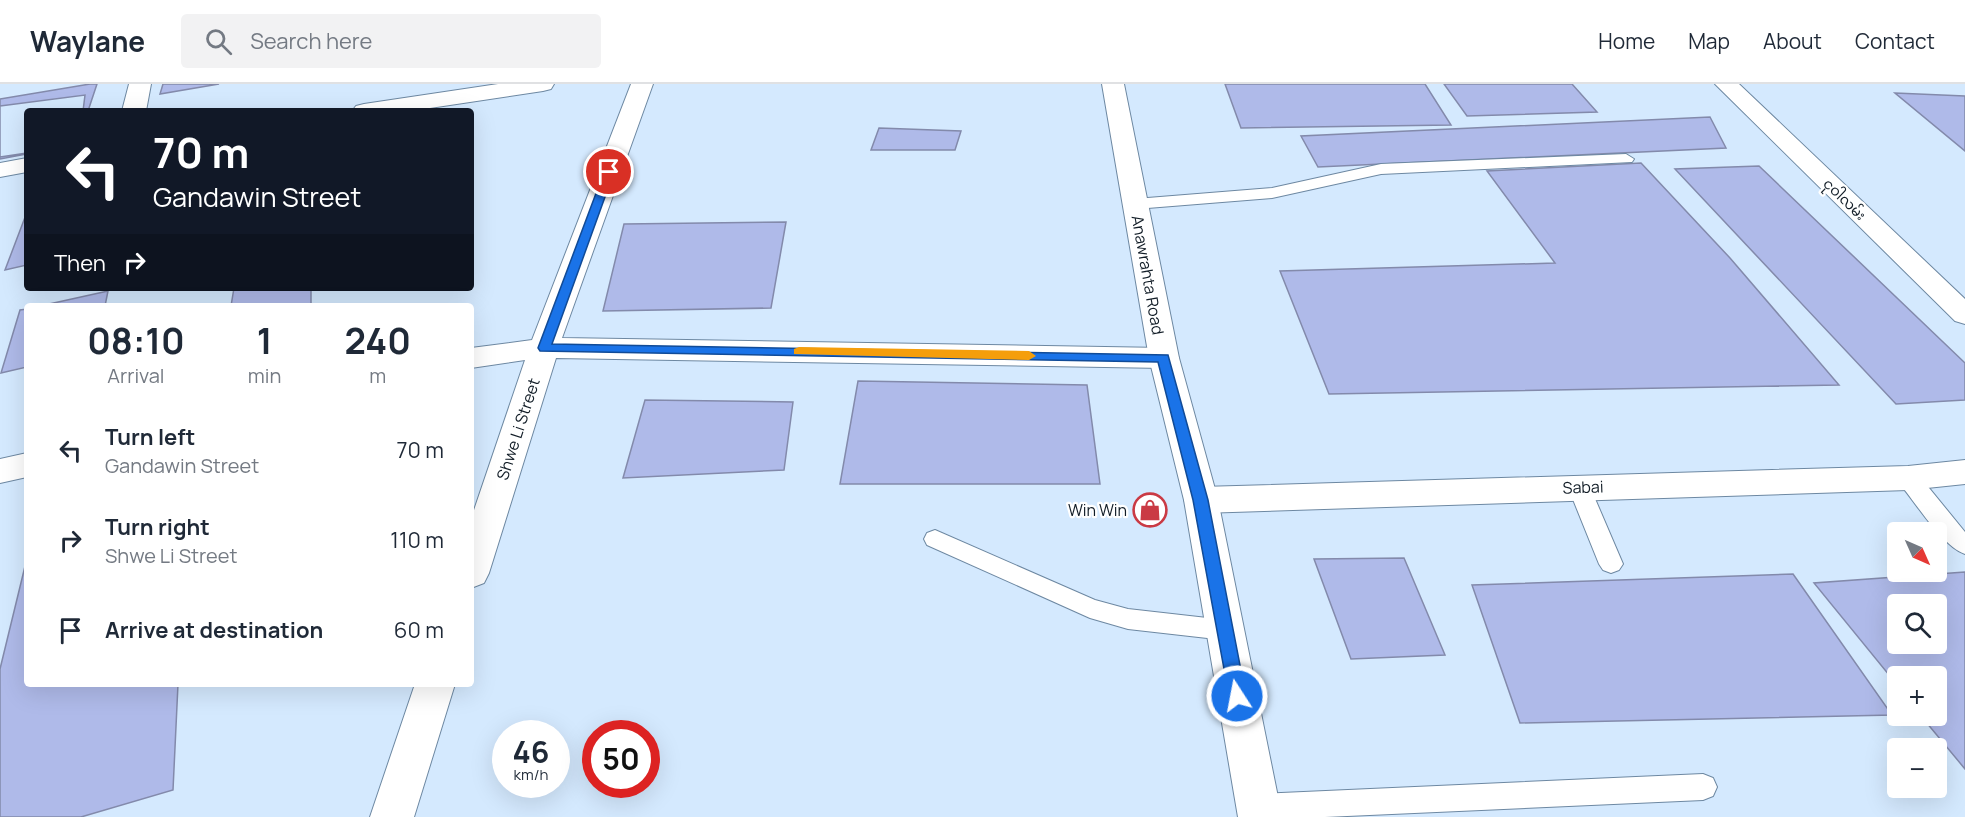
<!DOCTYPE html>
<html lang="en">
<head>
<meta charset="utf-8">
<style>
	body { margin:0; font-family:Manrope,"Noto Sans Myanmar",sans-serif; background:#f2f2f3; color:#1f2937; height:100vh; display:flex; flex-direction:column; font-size:22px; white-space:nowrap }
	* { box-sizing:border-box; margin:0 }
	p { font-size:20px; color:#747a83 }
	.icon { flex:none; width:33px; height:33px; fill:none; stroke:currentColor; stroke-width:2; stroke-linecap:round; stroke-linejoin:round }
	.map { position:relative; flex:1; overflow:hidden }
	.details { position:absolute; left:24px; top:219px; width:450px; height:384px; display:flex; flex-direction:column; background:#fff; border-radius:6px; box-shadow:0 6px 24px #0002 }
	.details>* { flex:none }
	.guide { position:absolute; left:24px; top:24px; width:450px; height:183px; border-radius:6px; box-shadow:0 6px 24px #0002; background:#111827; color:#fff; overflow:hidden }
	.needle { width:39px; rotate:135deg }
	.controls { position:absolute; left:1887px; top:438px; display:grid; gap:12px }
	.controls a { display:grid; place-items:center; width:60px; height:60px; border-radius:6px; background:#fff; box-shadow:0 6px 24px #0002; font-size:30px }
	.speed { position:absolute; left:492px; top:636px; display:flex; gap:12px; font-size:30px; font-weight:700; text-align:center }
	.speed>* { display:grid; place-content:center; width:78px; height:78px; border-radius:50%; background:#fff; box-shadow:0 6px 24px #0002; line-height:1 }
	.speed small { font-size:15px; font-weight:400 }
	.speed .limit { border:9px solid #d22; background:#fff; color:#111 }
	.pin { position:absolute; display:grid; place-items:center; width:51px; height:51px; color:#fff; margin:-26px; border:3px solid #fff; border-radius:50%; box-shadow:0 2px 6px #0007 }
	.me { position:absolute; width:66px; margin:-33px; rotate:349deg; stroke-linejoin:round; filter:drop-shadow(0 0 4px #0008) }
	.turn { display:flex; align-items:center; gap:21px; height:126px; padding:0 30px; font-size:27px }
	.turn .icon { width:78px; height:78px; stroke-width:2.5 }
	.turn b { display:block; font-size:42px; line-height:51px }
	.then { display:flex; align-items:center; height:57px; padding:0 30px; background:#0003; gap:12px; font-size:22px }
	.eta { display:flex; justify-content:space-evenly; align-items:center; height:102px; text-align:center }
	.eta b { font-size:36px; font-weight:700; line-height:42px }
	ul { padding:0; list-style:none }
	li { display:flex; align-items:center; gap:18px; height:90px; padding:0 30px }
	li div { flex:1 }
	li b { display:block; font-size:22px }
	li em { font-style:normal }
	header { display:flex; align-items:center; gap:36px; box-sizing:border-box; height:84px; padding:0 30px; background:#fff; border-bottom:2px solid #e0e1e3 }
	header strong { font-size:28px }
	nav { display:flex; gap:33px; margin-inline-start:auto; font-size:21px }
	.search { width:420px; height:54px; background:#f2f2f3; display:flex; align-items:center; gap:15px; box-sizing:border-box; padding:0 21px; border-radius:6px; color:#747a83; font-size:22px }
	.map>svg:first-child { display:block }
	.built { fill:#d4e9fe; fill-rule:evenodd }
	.building { fill:#afbae9; stroke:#838aab; stroke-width:1.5; fill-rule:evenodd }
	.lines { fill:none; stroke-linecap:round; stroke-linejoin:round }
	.lane-casing { stroke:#6d88a2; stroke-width:2 }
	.street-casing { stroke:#6d88a2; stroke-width:2 }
	.secondary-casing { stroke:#6d88a2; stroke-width:2 }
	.lane { fill:#fff; fill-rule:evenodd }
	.street { fill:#fff; fill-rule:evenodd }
	.secondary { fill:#fff; fill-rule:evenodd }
	.route { fill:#1a73e8; stroke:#114b97; stroke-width:1.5 }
	.slow { fill:#f59e0b }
	.labels { text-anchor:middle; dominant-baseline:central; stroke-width:4.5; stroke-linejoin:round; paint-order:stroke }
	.far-street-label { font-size:14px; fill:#121d27; stroke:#fff }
	.street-label { font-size:16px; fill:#121d27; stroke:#fff }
	.poi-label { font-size:16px; fill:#121d27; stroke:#fff; text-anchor:end }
</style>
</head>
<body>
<header>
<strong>Waylane</strong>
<div class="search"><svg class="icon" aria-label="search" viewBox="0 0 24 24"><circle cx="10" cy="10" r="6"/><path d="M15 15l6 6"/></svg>Search here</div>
<nav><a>Home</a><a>Map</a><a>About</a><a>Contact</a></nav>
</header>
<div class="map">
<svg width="1965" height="733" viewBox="0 0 1965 733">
	<rect width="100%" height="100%" fill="#eef4fa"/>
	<path class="built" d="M0 0H1965V733H0ZM27 27H471V204H27ZM27 222H471V600H27ZM1898 448H1936V488H1898ZM1898 520H1936V560H1898ZM1898 592H1936V632H1898ZM506 650H556V700H506ZM596 650H646V700H596ZM1898 664H1936V704H1898Z"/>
	<path class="building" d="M90 0H97L88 27H27V69L0 73V15Z
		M163 0H219L160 10Z
		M1225 0H1425L1451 41 1241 44Z
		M1444 0H1572L1597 28 1467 32Z
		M1895 9 1965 12V67Z
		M85 11 83 27H27V70L0 75V22Z
		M1710 33 1726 64 1318 83 1301 52Z
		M879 44 961 47 955 66H871Z
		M1641 79 1730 174 1839 301 1329 310 1280 187 1555 179 1487 87Z
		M1759 82 1965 279V316L1896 320 1675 85Z
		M27 128V181L5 186Z
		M786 138 771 224 603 227 624 140Z
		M234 204H311V222H231Z
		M108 207 105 222H40Z
		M27 225V283L1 289 20 226Z
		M858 297 1087 301 1100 400H840Z
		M645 316 793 318 784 386 623 394Z
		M27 474V600H178L173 706 81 733H0V585Z
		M1404 474 1445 571 1351 575 1314 475Z
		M1965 488V685L1921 632H1936V592H1898V602L1814 499ZM1898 520H1936V560H1898Z
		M1793 490 1892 631 1520 639 1472 501Z"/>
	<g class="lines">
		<defs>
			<path id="lane" d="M1626 70 1634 75 1632 78 1381 90 1272 114 1135 125 1127 120 1135 115 1272 104 1381 80Z
				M1908 386 1916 388 1965 448V470C1942 462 1916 419 1900 400L1897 394 1900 388Z
				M1579 395 1587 397 1590 403 1623 480 1619 486 1611 489 1603 486 1599 480 1568 403 1571 397Z
				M935 446 1095 516 1128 525 1225 536 1234 539 1237 546 1234 553 1225 556 1128 545 1090 534 927 461 924 455 927 449Z
				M1703 690 1713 694 1717 703 1713 712 1703 716 1325 733H1250L1244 723 1248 714 1258 710Z"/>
			<path id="street" d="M129 0H151L146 27H122Z
				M498 0H554L551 5 543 7 410 27H352L356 22 364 20Z
				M631 0H653L562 254 1164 264 1175 267 1179 274 1175 281 1164 284 556 274 489 489 484 499 471 504V435L525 276 471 284V264L532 256Z
				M1715 0H1739L1965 215V240L1955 237Z
				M27 74V88L0 93V79Z
				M27 369V393L0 399V375Z
				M1965 376V400L1908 406 1201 429 1189 425 1184 416 1189 407 1201 403 1908 382Z
				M415 600H455L414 733H370Z"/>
			<path id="secondary" d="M1102 0H1124L1179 274 1218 416 1282 733H1238L1184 416 1149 274Z"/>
		</defs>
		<use href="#lane" class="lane-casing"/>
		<use href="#street" class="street-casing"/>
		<use href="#secondary" class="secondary-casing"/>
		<use href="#lane" class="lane"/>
		<use href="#street" class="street"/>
		<use href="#secondary" class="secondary"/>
	</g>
	<path class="route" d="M609 85 614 88 552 260 1168 271 1208 416 1246 612 1243 617 1237 620 1231 617 1229 612 1193 416 1158 278 540 267 538 264 604 88Z"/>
	<path class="slow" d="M799 263 1029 267 1036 272 1029 276 794 270V265Z"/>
	<defs>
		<symbol id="shop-ring" viewBox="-11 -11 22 22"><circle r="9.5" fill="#fff" stroke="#ca3a44" stroke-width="1.5"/><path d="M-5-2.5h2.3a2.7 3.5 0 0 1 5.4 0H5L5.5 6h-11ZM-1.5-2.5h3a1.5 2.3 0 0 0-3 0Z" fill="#ca3a44"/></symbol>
	</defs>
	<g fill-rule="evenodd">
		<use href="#shop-ring" x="1131" y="407" width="38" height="38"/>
	</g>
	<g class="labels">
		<g class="far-street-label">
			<text transform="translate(1845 115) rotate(44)">ငုဝါလမ်း</text>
		</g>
		<g class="street-label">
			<text transform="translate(1148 191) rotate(80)">Anawrahta Road</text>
			<text transform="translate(518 345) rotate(-72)">Shwe Li Street</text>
			<text transform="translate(1583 403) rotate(-2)">Sabai</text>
		</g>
		<g class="poi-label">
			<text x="1127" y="426">Win Win</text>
		</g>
	</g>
</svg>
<div class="controls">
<a><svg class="needle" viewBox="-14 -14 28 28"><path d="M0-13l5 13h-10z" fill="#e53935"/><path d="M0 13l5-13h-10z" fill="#747a83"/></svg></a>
<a><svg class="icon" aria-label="search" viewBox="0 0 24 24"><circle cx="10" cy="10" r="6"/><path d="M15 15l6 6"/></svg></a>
<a>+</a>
<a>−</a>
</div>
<div class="speed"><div>46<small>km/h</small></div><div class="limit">50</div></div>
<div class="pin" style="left:609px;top:88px;background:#d93025"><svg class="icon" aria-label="arrive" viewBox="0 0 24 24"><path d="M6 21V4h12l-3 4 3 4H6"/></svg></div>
<svg class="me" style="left:1237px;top:612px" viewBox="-20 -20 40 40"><circle r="17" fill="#1a73e8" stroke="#fff" stroke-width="3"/><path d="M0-11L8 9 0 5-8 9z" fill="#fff"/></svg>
<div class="guide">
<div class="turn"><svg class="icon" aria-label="left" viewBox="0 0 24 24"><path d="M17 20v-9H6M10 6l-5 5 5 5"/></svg><div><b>70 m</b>Gandawin Street</div></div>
<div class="then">Then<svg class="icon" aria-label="right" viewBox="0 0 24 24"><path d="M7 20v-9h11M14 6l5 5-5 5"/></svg></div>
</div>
<section class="details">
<div class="eta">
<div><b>08:10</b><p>Arrival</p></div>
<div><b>1</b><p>min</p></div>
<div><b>240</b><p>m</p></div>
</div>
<ul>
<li><svg class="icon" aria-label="left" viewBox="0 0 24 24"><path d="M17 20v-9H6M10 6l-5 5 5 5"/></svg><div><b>Turn left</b><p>Gandawin Street</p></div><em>70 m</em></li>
<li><svg class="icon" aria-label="right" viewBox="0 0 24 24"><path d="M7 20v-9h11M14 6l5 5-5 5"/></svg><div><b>Turn right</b><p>Shwe Li Street</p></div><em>110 m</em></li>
<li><svg class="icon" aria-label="arrive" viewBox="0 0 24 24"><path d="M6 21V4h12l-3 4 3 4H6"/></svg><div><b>Arrive at destination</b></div><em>60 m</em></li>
</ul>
</section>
</div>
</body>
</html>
